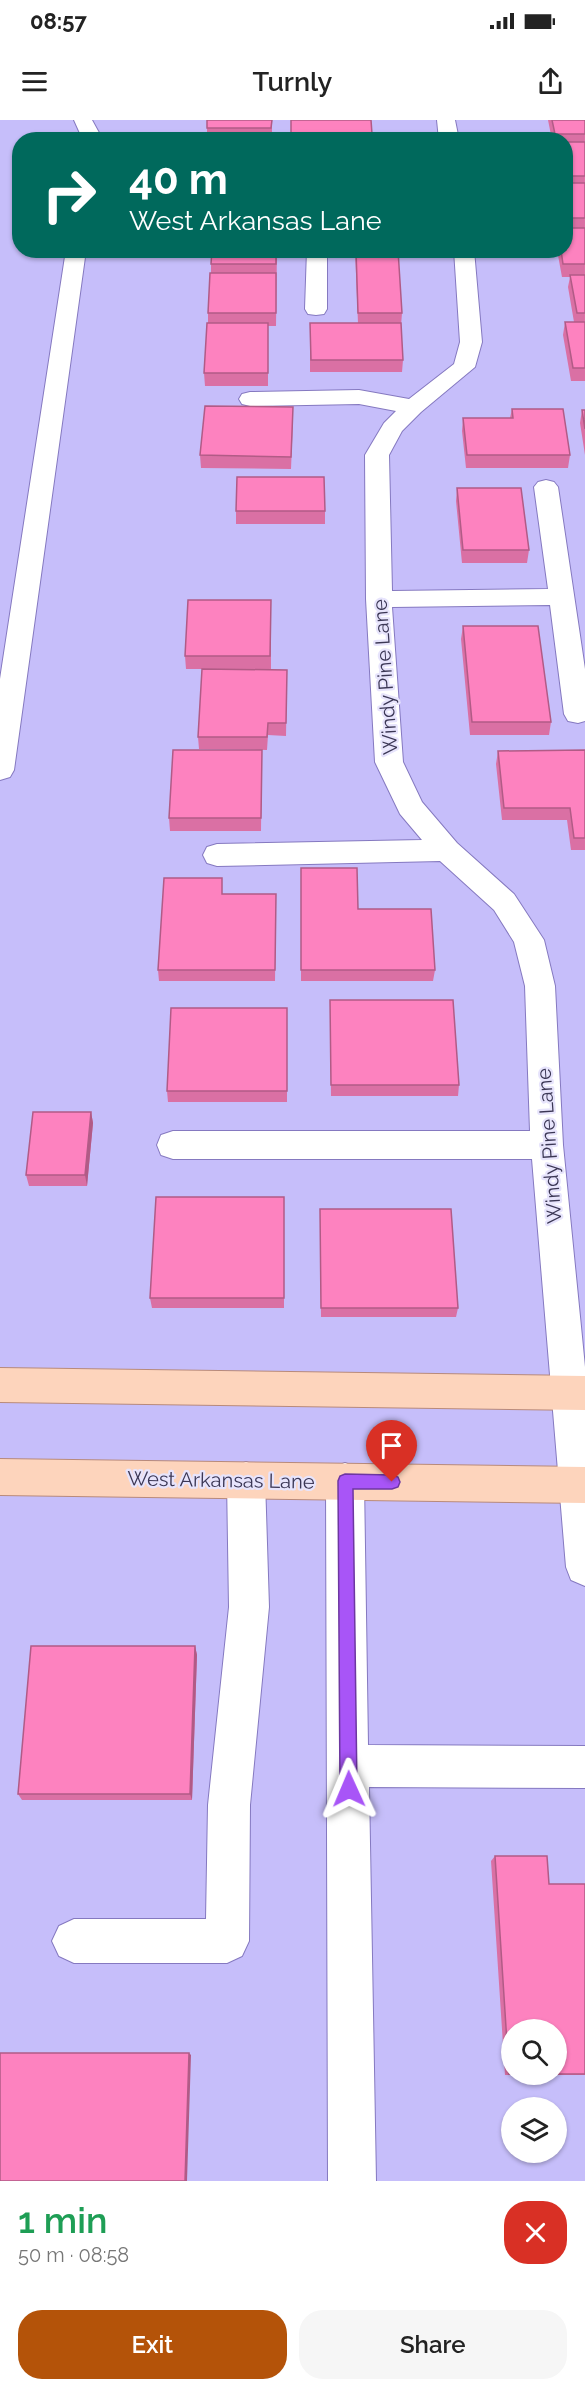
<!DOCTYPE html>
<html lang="en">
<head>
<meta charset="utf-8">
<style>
	body { margin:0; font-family:Raleway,sans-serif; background:#f6f6f6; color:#222; height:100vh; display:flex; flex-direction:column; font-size:22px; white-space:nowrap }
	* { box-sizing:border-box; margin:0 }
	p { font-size:20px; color:#767676 }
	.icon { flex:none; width:33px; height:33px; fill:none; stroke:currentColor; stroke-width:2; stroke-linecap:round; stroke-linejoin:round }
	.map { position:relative; height:2061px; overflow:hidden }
	.panel { display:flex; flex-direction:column; background:#fff; flex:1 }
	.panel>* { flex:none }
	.top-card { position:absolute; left:12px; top:12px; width:561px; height:126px; border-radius:24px; box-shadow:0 2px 4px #0004; background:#00695c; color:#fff; overflow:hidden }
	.controls { position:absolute; left:501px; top:1899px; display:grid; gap:12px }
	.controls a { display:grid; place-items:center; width:66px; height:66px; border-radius:50%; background:#fff; box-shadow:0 2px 4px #0004; font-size:30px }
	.pin { position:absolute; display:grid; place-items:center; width:51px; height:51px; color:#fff; margin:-62px -26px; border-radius:50% 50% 50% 0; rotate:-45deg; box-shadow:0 0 6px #0007 }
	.pin .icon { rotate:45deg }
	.me { position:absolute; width:66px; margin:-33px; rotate:359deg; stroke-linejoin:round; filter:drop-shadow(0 0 4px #0008) }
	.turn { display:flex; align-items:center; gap:21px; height:126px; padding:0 18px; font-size:27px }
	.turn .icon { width:78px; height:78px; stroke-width:2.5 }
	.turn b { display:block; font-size:42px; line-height:51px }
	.round { display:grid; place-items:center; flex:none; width:63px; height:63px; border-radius:24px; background:#f6f6f6 }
	.summary { display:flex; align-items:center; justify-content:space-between; height:102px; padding:0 18px }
	h1 { font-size:36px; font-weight:600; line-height:45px; color:#1e9e55 }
	.action { display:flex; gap:12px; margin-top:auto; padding:12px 18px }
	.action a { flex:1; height:69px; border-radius:24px; background:#b45309; color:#fff; font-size:24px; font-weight:600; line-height:69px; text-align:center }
	.action a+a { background:#f6f6f6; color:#222 }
	.status { display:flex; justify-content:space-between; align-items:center; height:42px; padding:0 30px; background:#fff; direction:ltr }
	.status svg { height:16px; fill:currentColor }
	header { display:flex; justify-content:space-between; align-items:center; height:78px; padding:0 18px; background:#fff; font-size:27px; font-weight:600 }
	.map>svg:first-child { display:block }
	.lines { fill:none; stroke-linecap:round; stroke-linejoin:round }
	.minor-casing { stroke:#8579c0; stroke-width:2 }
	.major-casing { stroke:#b88a7b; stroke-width:2 }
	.minor { fill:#fff; fill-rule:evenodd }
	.major { fill:#fdd4bc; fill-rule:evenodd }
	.wall { fill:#da70a4; fill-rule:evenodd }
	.shaded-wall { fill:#b15b86 }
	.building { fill:#fd82bf; stroke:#b15b86; stroke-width:1.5 }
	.route { fill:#a855f7; stroke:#6d37a1; stroke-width:1.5 }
	.labels { text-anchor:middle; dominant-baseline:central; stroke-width:4.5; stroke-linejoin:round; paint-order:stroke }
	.street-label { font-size:20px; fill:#3b3755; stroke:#e7e4fc }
</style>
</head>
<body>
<div class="status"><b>08:57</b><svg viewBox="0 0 49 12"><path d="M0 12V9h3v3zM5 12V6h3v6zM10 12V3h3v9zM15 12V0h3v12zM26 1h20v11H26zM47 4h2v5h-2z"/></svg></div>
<header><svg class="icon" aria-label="menu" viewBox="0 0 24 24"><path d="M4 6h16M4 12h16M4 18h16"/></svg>Turnly<svg class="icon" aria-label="share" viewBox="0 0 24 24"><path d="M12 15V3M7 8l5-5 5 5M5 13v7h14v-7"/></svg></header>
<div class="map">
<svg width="585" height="2061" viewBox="0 0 585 2061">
	<rect width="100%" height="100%" fill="#c6befa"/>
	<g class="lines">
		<defs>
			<path id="minor" d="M74 0H92L103 20H83Z
				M437 0H455L459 20H439Z
				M66 130H86L14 650 10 657 0 660V559Z
				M307 130H327V189L324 194 316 195 308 194 305 189Z
				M454 130H474L482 222 475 247 421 292 402 311 389 335 392 471 548 469 534 367 538 362 546 360 554 362 558 367 585 549V601L578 603 568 601 564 594 550 485 392 487 403 642 422 682 457 723 514 774 544 820 555 866 563 1025 585 1247V1466L571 1460 566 1447 532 1039H173L161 1035 157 1025 161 1015 173 1011H530L525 866 514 822 494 790 440 741 217 746 207 743 203 735 207 727 217 724 422 720 400 694 375 642 366 479 365 335 384 303 396 291 359 284 250 286 242 284 239 279 242 274 250 272 359 270 409 279 454 244 460 222Z
				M246 1342 259 1347 265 1360 269 1487 250 1685 249 1821 242 1836 227 1843H74L59 1836 52 1821 59 1806 74 1799H206L208 1685 229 1487 227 1360 233 1347Z
				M345 1343 358 1348 364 1361 368 1625 585 1626V1668L369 1667 376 2061H328L326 1361 332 1348Z"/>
			<path id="major" d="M0 1248 585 1256V1290L0 1282Z
				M0 1339 585 1347V1383L0 1375Z"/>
		</defs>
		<use href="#minor" class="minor-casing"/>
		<use href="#major" class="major-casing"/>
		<use href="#minor" class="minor"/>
		<use href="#major" class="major"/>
	</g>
	<path class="wall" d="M272 0V20H207V8Z
		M291 0 372 14 371 20H291Z
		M548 0H585V261H571L563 215 565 202H574L568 167 570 157H562L557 130H566V20H552Z
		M277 130 276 206H268V266H205L204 253 208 203V193L211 153V144Z
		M355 130 402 193 401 206 403 240 402 252H310V203H358Z
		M512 289 570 335 568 348H466L462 311 463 298H510Z
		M582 290H585V335L580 303Z
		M293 300 291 349 201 348 200 335Z
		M457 368 529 430 527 443H462L456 381Z
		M236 391H325V404H236Z
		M271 480V549H186L185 536Z
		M463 506 551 602 549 615H470L461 519Z
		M287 550 286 616 268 615 267 630 199 629 198 617Z
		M262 630 261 711H170L169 698Z
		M585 630V730H571L567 700H502L496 644 498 631Z
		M301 748 358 789 435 850 433 861H301Z
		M223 774H276L275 861H159L158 850Z
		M330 880 459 965 458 976H331Z
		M287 888V982H168L167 971Z
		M91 992 93 1003 87 1066H29L26 1055Z
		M284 1077V1188H152L150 1178Z
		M320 1099 458 1188 456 1197H321Z
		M195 1526 197 1535 192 1680H22L18 1674Z
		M495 1736 549 1764H585V1955H505L491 1741ZM512 1910H556V1954H512Z"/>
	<path class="shaded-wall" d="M91 992 93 1003 87 1066 85 1055Z
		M195 1526 197 1535 192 1680 190 1674Z
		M189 1933 191 1935 187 2061H185Z"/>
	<path class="building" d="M207 0H272L271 8H207Z
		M291 0H371L372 14H291Z
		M552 0H585V14H555Z
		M566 22H585V56H566Z
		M566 63H585V98H566Z
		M566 108H585V144H563L561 130H566Z
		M212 130H276V144H211Z
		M356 130H398L402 193H358Z
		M210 153H276V193H208Z
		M570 155H585V193H577Z
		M565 202H585V248H573Z
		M207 203H268V253H204Z
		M310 203H401L403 240H311Z
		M205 286 293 287 291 337 200 335Z
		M512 289H563L570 335H467L463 298H513Z
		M582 290H585V309Z
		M237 357H324L325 391H236Z
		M457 368H521L529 430H463Z
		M188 480H271L270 536H185Z
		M463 506H538L551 602H472Z
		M202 549 287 550 286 603H268L267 617H198Z
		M173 630H262L261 698H169Z
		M585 630V718H574L570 688H504L498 631Z
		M301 748H357L358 789H431L435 850H301Z
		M164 758H222V774H276L275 850H158Z
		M330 880H453L459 965H331Z
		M171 888H287V971H167Z
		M33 992H91L85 1055H26Z
		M156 1077H284V1178H150Z
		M320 1089H451L458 1188H321Z
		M31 1526H195L190 1674H18Z
		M495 1736H547L549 1764H585V1954H556V1910H512V1954H509Z
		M0 1933H189L185 2061H0Z"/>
	<path class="route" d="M345 1354 392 1355 398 1357 400 1362 398 1367 392 1369H353L357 1669 355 1675 349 1678 343 1675 340 1669 338 1361 340 1356Z"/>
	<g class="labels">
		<g class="street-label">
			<text transform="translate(385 557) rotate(-94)">Windy Pine Lane</text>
			<text transform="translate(549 1026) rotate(-94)">Windy Pine Lane</text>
			<text transform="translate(221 1360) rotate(1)">West Arkansas Lane</text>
		</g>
	</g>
</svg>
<div class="controls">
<a><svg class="icon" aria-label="search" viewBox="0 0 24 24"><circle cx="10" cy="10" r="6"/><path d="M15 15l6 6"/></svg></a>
<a><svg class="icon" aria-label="layers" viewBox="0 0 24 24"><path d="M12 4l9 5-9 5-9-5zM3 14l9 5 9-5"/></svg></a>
</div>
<div class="pin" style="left:392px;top:1362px;background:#d93025"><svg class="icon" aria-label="arrive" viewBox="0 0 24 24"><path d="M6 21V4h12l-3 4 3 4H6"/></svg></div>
<svg class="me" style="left:349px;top:1669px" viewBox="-20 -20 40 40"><path d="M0-17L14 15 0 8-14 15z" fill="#a855f7" stroke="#fff" stroke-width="4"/></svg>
<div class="top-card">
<div class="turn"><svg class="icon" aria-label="right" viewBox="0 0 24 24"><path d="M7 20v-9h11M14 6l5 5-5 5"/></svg><div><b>40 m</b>West Arkansas Lane</div></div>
</div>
</div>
<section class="panel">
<div class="summary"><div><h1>1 min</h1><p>50 m · 08:58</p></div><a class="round" style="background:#d93025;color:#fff"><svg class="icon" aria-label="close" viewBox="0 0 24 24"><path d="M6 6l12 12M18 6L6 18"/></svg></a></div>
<div class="action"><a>Exit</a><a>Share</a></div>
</section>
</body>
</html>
